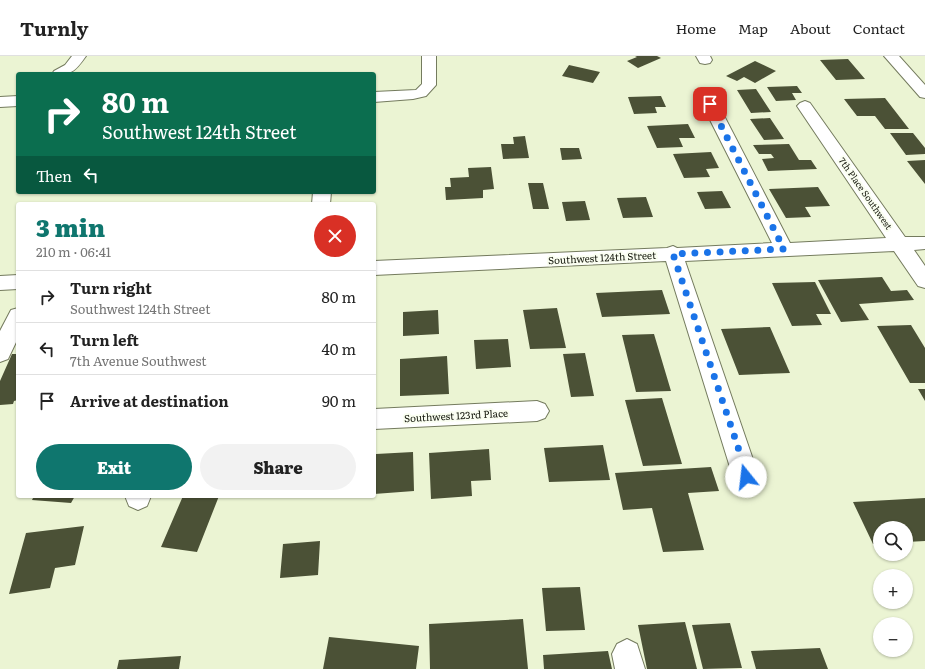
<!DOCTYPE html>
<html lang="en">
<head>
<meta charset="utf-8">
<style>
	body { margin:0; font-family:Literata,serif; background:#f2f2f2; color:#222; height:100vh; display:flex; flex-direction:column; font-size:15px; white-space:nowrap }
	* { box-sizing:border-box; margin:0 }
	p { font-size:13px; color:#767676 }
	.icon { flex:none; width:22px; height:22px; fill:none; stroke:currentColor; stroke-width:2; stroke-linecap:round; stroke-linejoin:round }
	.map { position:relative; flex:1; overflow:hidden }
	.panel { position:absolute; left:16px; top:146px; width:360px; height:296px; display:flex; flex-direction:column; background:#fff; border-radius:4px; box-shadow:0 1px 3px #0004 }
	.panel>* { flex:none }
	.hud { position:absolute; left:16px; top:16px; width:360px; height:122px; border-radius:4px; box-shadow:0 1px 3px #0004; background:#0b6e4f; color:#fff; overflow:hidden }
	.buttons { position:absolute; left:873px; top:465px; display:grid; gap:8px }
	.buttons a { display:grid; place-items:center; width:40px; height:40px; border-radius:50%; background:#fff; box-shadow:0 1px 3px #0004; font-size:20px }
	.pin { position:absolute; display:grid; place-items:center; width:34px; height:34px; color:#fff; margin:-17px; border-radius:8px; box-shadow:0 2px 6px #0006 }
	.me { position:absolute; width:44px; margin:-22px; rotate:344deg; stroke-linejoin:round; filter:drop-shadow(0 0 3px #0008) }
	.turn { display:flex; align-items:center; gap:14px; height:84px; padding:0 20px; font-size:18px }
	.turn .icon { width:52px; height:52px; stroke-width:2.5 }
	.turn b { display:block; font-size:28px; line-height:34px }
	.then { display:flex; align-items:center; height:38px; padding:0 20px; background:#0003; gap:8px; font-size:15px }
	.round { display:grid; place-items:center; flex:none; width:42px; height:42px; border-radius:21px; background:#f2f2f2 }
	.summary { display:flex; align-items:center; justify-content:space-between; height:68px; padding:0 20px }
	h1 { font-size:24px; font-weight:800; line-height:30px; color:#0f766e }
	.primary-button { display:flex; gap:8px; margin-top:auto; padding:8px 20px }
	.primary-button a { flex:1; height:46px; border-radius:24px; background:#0f766e; color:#fff; font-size:16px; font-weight:800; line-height:46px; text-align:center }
	.primary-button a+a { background:#f2f2f2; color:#222 }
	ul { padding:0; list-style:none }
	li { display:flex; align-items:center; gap:12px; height:52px; padding:0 20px; border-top:1px solid #e0e0e0 }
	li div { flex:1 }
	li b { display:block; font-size:15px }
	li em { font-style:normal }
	header { display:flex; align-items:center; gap:24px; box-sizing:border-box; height:56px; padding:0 20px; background:#fff; border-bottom:1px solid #e0e0e0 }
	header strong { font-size:19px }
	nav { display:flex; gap:22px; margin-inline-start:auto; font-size:14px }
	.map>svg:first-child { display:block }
	.building { fill:#4b5136 }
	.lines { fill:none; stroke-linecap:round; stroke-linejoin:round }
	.minor-casing { stroke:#747b5e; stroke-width:2 }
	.minor { fill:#fff; fill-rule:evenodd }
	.route { stroke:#1a73e8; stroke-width:7; stroke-dasharray:0 12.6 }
	.labels { text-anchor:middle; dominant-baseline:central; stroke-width:4; stroke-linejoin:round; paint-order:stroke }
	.far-street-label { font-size:9px; fill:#15180d; stroke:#fafef1 }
	.street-label { font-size:10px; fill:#15180d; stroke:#fafef1 }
</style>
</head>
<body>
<header>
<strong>Turnly</strong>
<nav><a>Home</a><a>Map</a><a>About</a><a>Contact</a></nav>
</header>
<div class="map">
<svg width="925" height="613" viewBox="0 0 925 613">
	<rect width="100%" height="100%" fill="#ebf4d3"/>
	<path class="building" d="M635 0H657L661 2 638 12 627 5 637 1Z
		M848 3 865 23 836 24 820 4Z
		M755 5 776 15 755 27 744 21 737 25 726 20Z
		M569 9 600 16 593 27 562 20Z
		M797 30 802 37H792L796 44 776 45 767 31Z
		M756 33 771 56 751 57 737 34Z
		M661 40 666 51H655L657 57 634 58 628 41Z
		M885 42 909 73H885L875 60H857L844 43Z
		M770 62 784 83 764 84 750 63Z
		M688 68 695 82H679L683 91 657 92 647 70Z
		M890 77H913L925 92V98L906 99Z
		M525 80 529 102 503 103 501 88H514L513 81Z
		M789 88 799 104H811L817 113 768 115 762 103 774 102 771 98H759L753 89Z
		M560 92H579L582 103 562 104Z
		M711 96 719 112 706 113 710 121 684 122 673 98Z
		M925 104V128L907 105Z
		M491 111 494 133 483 134V142L446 144 445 131H451L450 122 469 121 468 112Z
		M528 127H543L549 153H533Z
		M818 131 830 150 805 151 811 161 786 162 769 133Z
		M722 135 731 152 705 153 697 136Z
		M646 141 653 161 623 162 617 142Z
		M585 145 590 164 566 165 562 146Z
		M882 221 891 235 907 234 914 244 859 248 869 264 841 266 818 224Z
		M815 226 831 258H816L822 269 792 270 772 227Z
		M662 234 670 258 602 261 596 237Z
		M557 252 566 292 530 293 523 254Z
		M438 254 439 278 403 280V256Z
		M911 269 925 292V327H910L877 270Z
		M770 271 790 317 739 319 721 273Z
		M654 278 671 335 636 336 622 279Z
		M508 283 511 311 476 313 474 284Z
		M585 297 594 340 571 341 563 298Z
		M12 298H18V344L14 345 13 348 0 349V325Z
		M447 300 449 338 400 340V303Z
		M918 333H925V345Z
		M662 342 682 408 643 410 625 344Z
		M603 389 610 424 549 426 544 392Z
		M489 393 491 424 471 425 472 440 431 443 429 397Z
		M413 396 414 435 374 438V406H376V398Z
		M711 411 719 435 688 437 704 494 663 496 652 452 623 454 615 417Z
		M34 440H75L71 447 32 444Z
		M183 440H219L197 496 161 491Z
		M925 442V485L906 486V472H880V488H873L853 446Z
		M84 470 75 509 55 512 50 532 9 538 26 477Z
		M320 485 318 519 280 522 283 488Z
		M580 531 585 574 546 575 542 532Z
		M523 563 528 613H430L429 568Z
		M685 566 697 613H647L638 569Z
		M730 567 742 612 703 613 692 569Z
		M329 581 419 590 416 613H323Z
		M820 592 828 613H756L751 595Z
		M608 595 612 613H544L543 599Z
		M181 600 179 613H117L119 604Z"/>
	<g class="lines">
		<defs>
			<path id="minor" d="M72 0H86C74 17 72 18 52 18L54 15 65 9Z
				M422 0H436V29L426 40 413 43 374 46V36L416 34 422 28Z
				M696 0H710L712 4 710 7 705 8 700 7Z
				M884 0H899L925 29V42L920 41Z
				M18 40V50L0 51V41Z
				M710 43 715 45 718 48 790 187 886 182 797 50 800 47 805 45 810 47 905 181H925V193L914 194 925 210V232L918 230 894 195 685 205 759 421 755 429 746 432 737 429 733 421 666 205 374 219V205L667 192 673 190 677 192 772 187 702 48 705 45Z
				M313 136H331L330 148H312Z
				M18 219V233L0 234V220Z
				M18 252V282L8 303 0 306V275L11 254Z
				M537 345 545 348 549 355 545 362 537 365 374 373V353Z
				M125 440H151L147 450 138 454 129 450Z
				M627 583 637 588 645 613H615L612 598 617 588Z"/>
		</defs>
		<use href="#minor" class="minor-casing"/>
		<use href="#minor" class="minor"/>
	</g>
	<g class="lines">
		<path class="route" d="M710 48 784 193 673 198 738 391 746 421"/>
	</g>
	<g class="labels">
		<g class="far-street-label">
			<text transform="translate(866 137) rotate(55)">7th Place Southwest</text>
		</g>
		<g class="street-label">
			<text transform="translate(602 201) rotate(-3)">Southwest 124th Street</text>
			<text transform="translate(456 359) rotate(-3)">Southwest 123rd Place</text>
		</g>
	</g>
</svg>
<div class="buttons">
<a><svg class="icon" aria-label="search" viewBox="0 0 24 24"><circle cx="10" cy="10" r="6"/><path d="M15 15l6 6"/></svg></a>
<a>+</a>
<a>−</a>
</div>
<div class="pin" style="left:710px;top:48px;background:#d93025"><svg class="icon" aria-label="arrive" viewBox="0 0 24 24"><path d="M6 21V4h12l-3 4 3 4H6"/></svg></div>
<svg class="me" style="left:746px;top:421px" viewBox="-20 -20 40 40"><circle r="19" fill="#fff"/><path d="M0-13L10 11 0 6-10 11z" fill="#1a73e8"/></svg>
<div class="hud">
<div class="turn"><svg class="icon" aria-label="right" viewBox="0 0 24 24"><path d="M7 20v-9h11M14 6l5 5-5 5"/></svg><div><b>80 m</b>Southwest 124th Street</div></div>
<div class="then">Then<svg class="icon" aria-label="left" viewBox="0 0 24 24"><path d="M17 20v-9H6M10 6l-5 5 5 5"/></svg></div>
</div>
<section class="panel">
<div class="summary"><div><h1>3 min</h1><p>210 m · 06:41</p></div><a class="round" style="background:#d93025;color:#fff"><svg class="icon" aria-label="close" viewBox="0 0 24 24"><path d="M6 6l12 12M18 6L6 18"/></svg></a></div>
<ul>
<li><svg class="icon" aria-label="right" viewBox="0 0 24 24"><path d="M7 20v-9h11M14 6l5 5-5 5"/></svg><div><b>Turn right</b><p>Southwest 124th Street</p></div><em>80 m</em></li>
<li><svg class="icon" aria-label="left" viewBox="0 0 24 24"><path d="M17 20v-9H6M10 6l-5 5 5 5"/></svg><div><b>Turn left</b><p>7th Avenue Southwest</p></div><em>40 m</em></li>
<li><svg class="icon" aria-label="arrive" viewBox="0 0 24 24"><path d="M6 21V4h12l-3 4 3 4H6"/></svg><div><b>Arrive at destination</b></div><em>90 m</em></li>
</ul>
<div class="primary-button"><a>Exit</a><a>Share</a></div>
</section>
</div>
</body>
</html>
